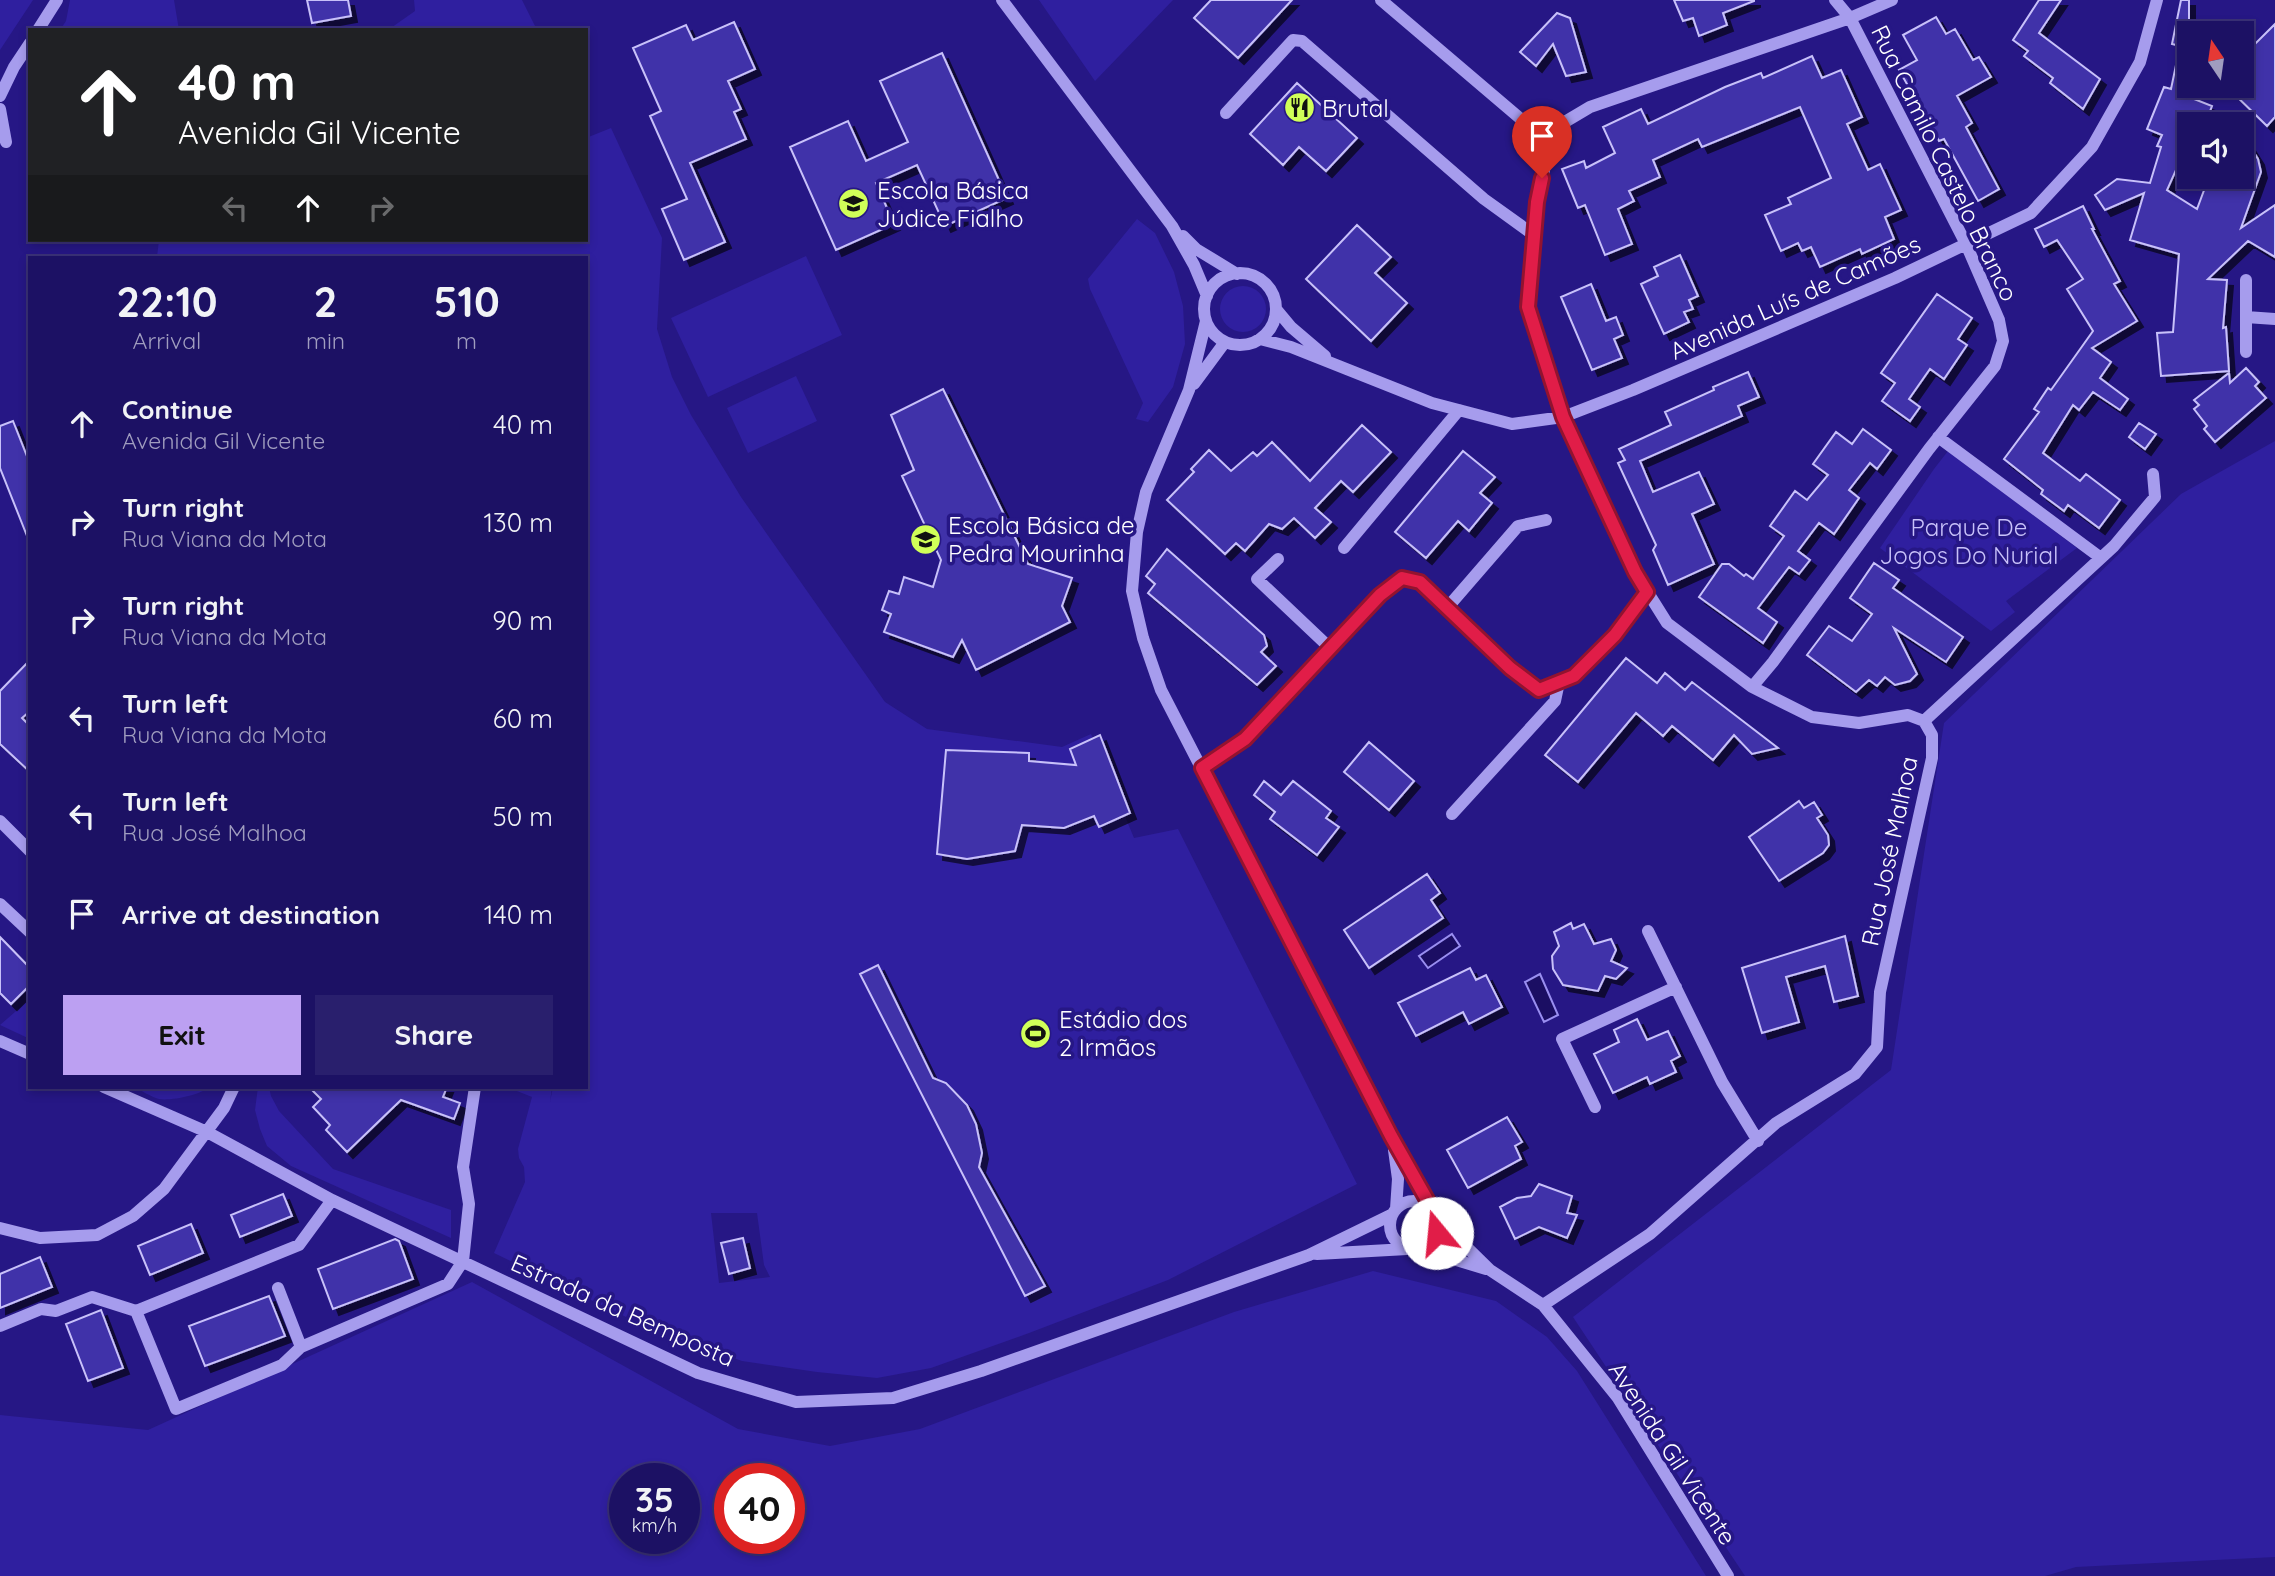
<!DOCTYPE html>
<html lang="en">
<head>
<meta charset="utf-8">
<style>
	body { margin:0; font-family:Quicksand,sans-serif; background:#291f6d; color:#f1f3f6; height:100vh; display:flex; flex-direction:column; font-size:26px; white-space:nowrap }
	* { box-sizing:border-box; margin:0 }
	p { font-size:23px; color:#a09dbf }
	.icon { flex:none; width:38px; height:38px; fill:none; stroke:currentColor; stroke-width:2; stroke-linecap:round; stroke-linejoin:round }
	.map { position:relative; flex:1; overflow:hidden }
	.panel { position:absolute; left:28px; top:256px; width:560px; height:833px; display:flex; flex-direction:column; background:#1c1164; border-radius:0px; box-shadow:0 4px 10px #0003,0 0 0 2px #3a3178 }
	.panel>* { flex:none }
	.top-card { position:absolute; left:28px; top:28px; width:560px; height:214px; border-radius:0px; box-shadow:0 4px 10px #0003,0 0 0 2px #3a3178; background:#202124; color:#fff; overflow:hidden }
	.needle { width:46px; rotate:347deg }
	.tools { position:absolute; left:2177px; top:21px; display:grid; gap:14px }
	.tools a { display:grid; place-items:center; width:77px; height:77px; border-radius:0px; background:#1c1164; box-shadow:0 4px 10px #0003,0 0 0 2px #3a3178; font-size:35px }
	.speed { position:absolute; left:609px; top:1463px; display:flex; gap:14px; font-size:35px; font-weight:700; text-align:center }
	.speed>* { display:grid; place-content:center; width:91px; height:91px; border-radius:50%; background:#1c1164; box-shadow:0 4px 10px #0003,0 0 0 2px #3a3178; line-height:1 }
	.speed small { font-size:18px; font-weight:400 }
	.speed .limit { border:10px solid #d22; background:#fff; color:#111 }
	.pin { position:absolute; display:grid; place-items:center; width:60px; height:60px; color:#fff; margin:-72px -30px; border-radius:50% 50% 50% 0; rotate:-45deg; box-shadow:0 0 7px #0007 }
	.pin .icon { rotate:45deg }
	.me { position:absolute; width:77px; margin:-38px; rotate:343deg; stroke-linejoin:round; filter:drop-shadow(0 0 5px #0008) }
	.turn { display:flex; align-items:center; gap:24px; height:147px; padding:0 35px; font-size:32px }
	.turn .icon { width:91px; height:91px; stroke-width:2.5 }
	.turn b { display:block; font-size:49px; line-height:60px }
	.lanes { display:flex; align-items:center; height:66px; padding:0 35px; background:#0003; justify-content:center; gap:35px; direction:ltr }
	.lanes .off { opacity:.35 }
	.eta { display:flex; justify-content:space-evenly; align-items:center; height:119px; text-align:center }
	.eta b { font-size:42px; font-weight:700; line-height:49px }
	.primary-button { display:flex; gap:14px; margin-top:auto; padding:14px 35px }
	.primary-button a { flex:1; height:80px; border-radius:0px; background:#bca0f2; color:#111; font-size:28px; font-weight:700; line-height:80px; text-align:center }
	.primary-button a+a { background:#291f6d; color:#f1f3f6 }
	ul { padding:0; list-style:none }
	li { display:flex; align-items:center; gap:21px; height:98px; padding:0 35px }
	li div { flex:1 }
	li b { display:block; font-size:26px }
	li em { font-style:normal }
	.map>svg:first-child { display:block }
	.green { fill:#2f1f9f; fill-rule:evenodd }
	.water { fill:#1b0e63; stroke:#998ef0; stroke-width:2 }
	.building { fill:#4132a9; stroke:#c8c1fa; stroke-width:2; filter:url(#shadow) }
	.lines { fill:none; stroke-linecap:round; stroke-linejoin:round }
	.minor { stroke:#a69ced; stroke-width:12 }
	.route-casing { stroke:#92132f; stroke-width:18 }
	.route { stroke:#e11d48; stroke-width:12 }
	.labels { text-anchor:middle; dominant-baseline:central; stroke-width:7; stroke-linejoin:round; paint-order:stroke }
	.poi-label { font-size:24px; fill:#fff; stroke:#261785; text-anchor:start }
	.street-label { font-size:24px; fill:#fff; stroke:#261785 }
	.park-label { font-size:24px; fill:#c8c1fa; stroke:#261785 }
</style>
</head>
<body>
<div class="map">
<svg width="2275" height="1576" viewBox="0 0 2275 1576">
	<defs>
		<filter id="shadow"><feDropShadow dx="6" dy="6" stdDeviation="0" flood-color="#0009"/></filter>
	</defs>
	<rect width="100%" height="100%" fill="#261785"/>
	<path class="green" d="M0 0H33L0 50Z
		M70 0H174L179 30H60L66 21Z
		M414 0H522L537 30H388L415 11Z
		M1039 0H1173L1095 81Z
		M611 128 662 238 657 329 672 377 691 415 741 497 885 702 927 729 1062 747 1091 734 1134 838 1178 829 1357 1184 1168 1280 1029 1333 931 1368 877 1378 817 1372 742 1361 653 1330 494 1253 525 1182 524 1167 519 1158 518 1149 532 1097 507 1087H552L550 1102 553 1087H586V257H157L159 240H586V138ZM711 1213H757L764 1265 770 1277 719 1283Z
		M1137 219 1155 233 1174 272 1183 306 1185 344 1173 387 1148 422 1136 419 1143 403 1090 289 1088 279Z
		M806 256 842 335 708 397 671 318Z
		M1220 309a23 23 0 1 1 46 0a23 23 0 1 1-46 0Z
		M796 376 817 421 748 453 727 408Z
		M2275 441V1557L2076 1567 2045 1576H1745L1573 1317 1891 1070 1944 723 2181 494Z
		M1948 451 2077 548 2006 601 2015 612 1991 631 1880 548 1934 469Z
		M30 999V1039L0 1025Z
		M133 1087H209C201 1095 171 1101 159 1099 151 1097 141 1090 133 1087Z
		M258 1087H269L271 1096 279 1111 333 1169 451 1210V1238L291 1166 267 1146 260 1129 255 1110Z
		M1373 1271 1496 1301 1547 1337 1577 1371 1706 1576H0V1415L148 1430 472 1282 738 1429 830 1446 920 1429 1234 1312ZM625 1479H684V1538H625ZM730 1479H789V1538H730Z"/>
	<path class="water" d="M1452 934 1460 946 1428 968 1419 956Z
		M1540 974 1558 1015 1544 1022 1525 982Z"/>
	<path class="building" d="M307 0H348L351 16 312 23Z
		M1211 0H1292L1238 58 1194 18Z
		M1674 0H1754V1L1723 13 1727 25 1699 36 1693 18 1683 21Z
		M2039 0H2061L2039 33 2100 79 2083 109 2050 83 2053 78 2024 56 2028 51 2013 40Z
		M2181 0H2189V97L2212 106 2205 124H2189V141L2167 190 2197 209 2209 177H2242V134L2258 159 2261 172 2241 228 2275 205V257L2248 241 2208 279 2227 280 2223 328 2226 327 2229 371 2161 376 2157 333 2173 332 2179 254 2130 240 2144 193 2105 210 2095 195 2117 179 2150 183 2161 147 2157 146 2162 135 2147 129 2164 87 2171 89 2180 46 2172 44Z
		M1557 13 1570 18 1586 72 1566 76 1553 44 1536 66 1520 52Z
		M1936 17 1946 34 1955 29 1973 60 1979 57 1991 77 1957 96 1972 123 1966 127 1999 189 1978 201 1944 139 1939 141 1899 70 1917 60 1903 35Z
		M734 22 755 69 728 81 741 109 734 112 746 139 690 163 725 242 684 260 662 209 687 199 650 116 661 111 633 48 686 25 693 40Z
		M2275 24V117L2267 126 2226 86H2242V40L2251 48Z
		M942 53 1007 198 945 226 917 165 876 183 894 224 836 250 790 147 848 121 866 161 908 142 880 81Z
		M1812 56 1822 78 1841 70 1862 117 1847 124 1868 170 1880 164 1901 210 1885 217 1894 239 1862 254 1860 249 1820 267 1811 247 1802 251 1798 243 1781 251 1765 215 1791 204 1788 198 1831 178 1800 107 1702 147 1698 139 1653 160 1660 177 1629 191 1634 201 1618 209 1632 244 1605 255 1585 205 1578 208 1562 169 1584 161 1586 168 1615 153 1603 127 1641 109 1648 124 1725 87 1761 73 1763 78Z
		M1297 83 1357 138 1326 171 1299 147 1283 165 1250 134Z
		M2083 206 2094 229H2092L2120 281 2114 284 2137 321 2092 348 2111 362 2100 378 2128 399 2120 410 2093 392 2079 410 2073 405 2043 453 2080 481 2086 474 2120 500 2099 528 2068 505 2064 511 2041 494 2043 490 2004 459 2039 412 2034 409 2048 388 2051 390 2093 331 2067 289 2083 279 2057 240 2044 247 2035 229Z
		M1357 225 1391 257 1375 273 1407 303 1371 341 1306 279Z
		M1680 255 1698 296 1689 300 1693 309 1684 312 1689 322 1664 334 1641 284 1658 276 1654 267Z
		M1591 284 1606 321 1616 317 1623 335 1614 339 1622 358 1592 370 1561 297Z
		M1937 294 1972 318 1958 339 1967 345 1944 379 1930 369 1909 399 1920 407 1910 421 1882 401 1895 383 1881 373Z
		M2246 368 2259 382 2255 386 2266 398 2215 442 2204 429 2207 426 2194 409 2199 405 2194 400 2229 373 2230 383Z
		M1748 372 1759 397 1738 406 1742 416 1640 461 1653 492 1699 472 1714 504 1692 514 1714 564 1668 585 1653 550 1656 545 1618 463 1625 460 1619 449 1671 425 1665 412 1714 390 1713 387Z
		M943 389 1028 564 1072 578 1062 606 1070 622 976 670 962 640 953 657 884 632 891 614 882 610 889 591 899 594 904 577 933 587 941 560 902 476 914 470 891 415Z
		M13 421 30 464 29 541 0 468V426Z
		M2139 423 2156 434 2145 449 2129 437Z
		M1362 425 1391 452 1353 492 1341 481 1315 508 1331 522 1315 538 1294 518 1282 529 1269 524 1245 551 1236 543 1225 554 1167 500 1194 472 1191 469 1209 450 1231 471 1253 452 1257 456 1272 442 1310 481Z
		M1863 429 1891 450 1877 469 1870 463 1849 490 1859 498 1834 534 1819 523 1798 551 1810 560 1799 574 1789 567 1758 608 1777 622 1763 643 1699 597 1722 564H1729L1744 576 1746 574 1753 579 1784 536 1770 526 1795 491 1807 500 1828 475 1813 464 1836 432 1852 444Z
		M1463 451 1495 477 1480 493 1492 503 1469 531 1458 521 1426 558 1395 532Z
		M1167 549 1264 635 1267 646 1261 652 1276 666 1257 685 1148 593 1155 584 1146 576Z
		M1874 563 1899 580 1893 588 1963 637 1946 662 1894 628 1917 674 1910 681 1895 685 1885 677 1877 686 1869 680 1856 692 1807 655 1829 626 1852 641 1872 614 1850 598Z
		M1626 658 1657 683 1665 673 1685 690 1692 682 1778 748 1752 754 1734 735 1713 760 1672 726 1663 736 1636 713 1578 782 1545 755Z
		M30 660V711L22 718 30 726V772L0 744V691Z
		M1100 735 1130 813 1099 827 1094 816 1064 828 1022 825 1015 851 967 859 937 854 946 750 1029 753V761L1076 765 1070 749Z
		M1369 742 1414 781 1389 810 1344 772Z
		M1264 781 1281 795 1293 781 1331 811 1326 818 1339 827 1317 855 1270 819 1275 812 1254 795Z
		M1799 801 1804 808 1814 802 1822 815 1817 818 1828 835 1829 845 1823 853 1779 881 1749 837Z
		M1427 874 1440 893 1431 900 1443 918 1369 968 1344 930Z
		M1571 923 1573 929 1584 924 1594 944 1611 939 1616 950 1611 961 1627 968 1616 979 1605 976 1598 991 1563 985 1553 969 1552 956 1559 946 1554 932Z
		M1845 936 1858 996 1834 1002 1825 966 1786 977 1799 1022 1762 1033 1742 968Z
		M0 937 30 968V985L11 1004 0 993Z
		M878 965 933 1078 946 1083 967 1105 976 1124 982 1153 979 1167 1045 1286 1025 1296 860 974Z
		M1470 968 1476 980 1486 975 1502 1007 1469 1024 1463 1012 1416 1036 1398 1003Z
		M1637 1019 1647 1040 1668 1031 1680 1056 1671 1061 1676 1072 1650 1084 1647 1077 1613 1093 1594 1054 1619 1042 1614 1030Z
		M309 1087H447L443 1097 460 1103 454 1119 401 1100 347 1152 326 1130 330 1125 313 1107 321 1099Z
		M1507 1117 1522 1142 1515 1146 1521 1159 1468 1188 1447 1150Z
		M1539 1184 1572 1196 1567 1213 1577 1215 1567 1238 1539 1227 1515 1239 1500 1207 1517 1198 1531 1196Z
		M283 1194 292 1216 240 1237 231 1215Z
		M191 1224 203 1253 150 1275 138 1246Z
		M743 1238 750 1268 729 1274 721 1243Z
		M395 1239 399 1241 413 1279 333 1309 318 1269Z
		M40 1257 52 1287 0 1308V1274Z
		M269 1296 285 1336 205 1366 189 1326Z
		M101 1310 123 1368 88 1381 66 1324Z"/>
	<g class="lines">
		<path class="minor" d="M1002 0 1172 226 1194 265 1207 296
			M1381 0 1522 120 1553 129 1590 107 1850 18 1892 0
			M38 30 57 0
			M0 96 14 67 30 43
			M0 109 6 142
			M1226 113 1293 40 1302 41 1484 199 1534 235
			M1183 236 1196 249 1237 274
			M1204 309a36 36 0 1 1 72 0a36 36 0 1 1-72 0Z
			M2246 280V317L2275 319
			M1276 309 1291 327 1325 356
			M1206 321 1189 390 1146 492 1137 532 1132 591 1143 638 1161 690 1391 1136 1432 1210
			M1260 339 1291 347 1432 403 1512 424 1563 417 1633 390 1895 278 2031 213 2092 147 2140 62 2157 0
			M2246 352V317
			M1194 384 1225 342
			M1938 437 2101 558
			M1344 548 1459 410
			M1278 559 1257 579 1330 648
			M1447 608 1518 526 1546 520
			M1752 687 1773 662 1929 449 1995 366 2003 341 1999 320 1966 244 1850 18 1835 0
			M1924 721 2114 546 2155 497 2153 474
			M1202 768 1245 739 1380 595 1402 577 1420 582 1510 668 1539 690 1574 676 1615 635 1647 591
			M1452 814 1555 701 1559 682
			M0 821 30 851
			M0 904 30 932
			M1648 931 1722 1082 1758 1141
			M0 1041 30 1054
			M104 1087 207 1132 332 1200 698 1373 796 1402 893 1398 981 1371 1309 1255 1391 1215
			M1595 1107 1562 1039 1676 987
			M1394 1150 1398 1179 1396 1209
			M1390 1225a24 24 0 1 1 48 0a24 24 0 1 1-48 0Z
			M1437 1218 1490 1270 1543 1305 1618 1398 1728 1576
			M0 1228 40 1238 97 1235 133 1216 164 1189 224 1108 234 1087
			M1420 1249 1486 1269
			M1317 1254 1407 1249
			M278 1288 301 1347
			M1543 1305 1650 1234 1776 1123 1855 1074 1877 1047 1880 992 1932 758V735L1924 721 1908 715 1859 723 1812 717 1752 687 1667 623 1635 572 1563 417 1547 373 1528 307 1537 202 1553 129
			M136 1311 176 1409 282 1365 301 1347 448 1284 463 1261 469 1204 463 1167 475 1087
			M0 1326 41 1309 56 1311 92 1297 136 1311 299 1245 332 1200"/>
	</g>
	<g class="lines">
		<defs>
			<path id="route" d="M1437 1233 1438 1226 1435 1214 1391 1136 1202 768 1245 739 1380 595 1402 578 1420 582 1510 668 1539 690 1574 676 1615 635 1647 592 1635 572 1563 417 1528 307 1537 202 1542 178"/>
		</defs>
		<use href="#route" class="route-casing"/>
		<use href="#route" class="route"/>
	</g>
	<defs>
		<symbol id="restaurant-disc" viewBox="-11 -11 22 22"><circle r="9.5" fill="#d0ff58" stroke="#261785"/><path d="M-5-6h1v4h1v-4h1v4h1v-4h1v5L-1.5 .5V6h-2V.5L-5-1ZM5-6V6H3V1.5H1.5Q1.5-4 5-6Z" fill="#111"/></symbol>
		<symbol id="school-disc" viewBox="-11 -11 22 22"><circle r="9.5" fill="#d0ff58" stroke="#261785"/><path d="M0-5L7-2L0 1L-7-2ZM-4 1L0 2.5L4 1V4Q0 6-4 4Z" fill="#111"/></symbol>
		<symbol id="stadium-disc" viewBox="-11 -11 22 22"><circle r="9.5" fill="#d0ff58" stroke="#261785"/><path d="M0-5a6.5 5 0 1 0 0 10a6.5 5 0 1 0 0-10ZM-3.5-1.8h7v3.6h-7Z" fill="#111"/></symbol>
	</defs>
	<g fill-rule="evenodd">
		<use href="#restaurant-disc" x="1282" y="90" width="35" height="35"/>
		<use href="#school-disc" x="836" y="186" width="35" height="35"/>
		<use href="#school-disc" x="908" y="522" width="35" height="35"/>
		<use href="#stadium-disc" x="1018" y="1016" width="35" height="35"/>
	</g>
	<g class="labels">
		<g class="poi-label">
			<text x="1322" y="108">Brutal</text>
			<text x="877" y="190">Escola Básica<tspan x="877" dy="28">Júdice Fialho</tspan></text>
			<text x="948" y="525">Escola Básica de<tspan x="948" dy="28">Pedra Mourinha</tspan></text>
			<text x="1059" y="1019">Estádio dos<tspan x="1059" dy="28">2 Irmãos</tspan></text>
		</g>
		<g class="street-label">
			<text transform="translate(1945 163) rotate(64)">Rua Camilo Castelo Branco</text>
			<text transform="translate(1795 297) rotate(-24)">Avenida Luís de Camões</text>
			<text transform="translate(1889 851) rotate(-78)">Rua José Malhoa</text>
			<text transform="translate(623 1310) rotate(24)">Estrada da Bemposta</text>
			<text transform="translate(1673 1453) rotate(57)">Avenida Gil Vicente</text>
		</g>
		<g class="park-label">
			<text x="1969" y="527">Parque De<tspan x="1969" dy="28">Jogos Do Nurial</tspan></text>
		</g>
	</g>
</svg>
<div class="tools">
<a><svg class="needle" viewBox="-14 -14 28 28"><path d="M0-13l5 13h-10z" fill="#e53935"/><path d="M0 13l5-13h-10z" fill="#a09dbf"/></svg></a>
<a><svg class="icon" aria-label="sound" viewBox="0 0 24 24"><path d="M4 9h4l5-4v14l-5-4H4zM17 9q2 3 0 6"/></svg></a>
</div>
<div class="speed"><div>35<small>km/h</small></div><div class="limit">40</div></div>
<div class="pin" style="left:1542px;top:178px;background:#d93025"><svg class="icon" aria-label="arrive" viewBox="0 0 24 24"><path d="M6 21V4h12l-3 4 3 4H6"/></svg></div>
<svg class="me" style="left:1437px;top:1233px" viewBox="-20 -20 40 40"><circle r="19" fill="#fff"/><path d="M0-13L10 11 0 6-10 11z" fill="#e11d48"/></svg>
<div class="top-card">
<div class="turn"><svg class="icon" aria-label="ahead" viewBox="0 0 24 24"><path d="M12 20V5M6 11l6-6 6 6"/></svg><div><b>40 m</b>Avenida Gil Vicente</div></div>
<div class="lanes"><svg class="icon off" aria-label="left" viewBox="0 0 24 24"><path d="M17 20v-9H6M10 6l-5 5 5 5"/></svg><svg class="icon" aria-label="ahead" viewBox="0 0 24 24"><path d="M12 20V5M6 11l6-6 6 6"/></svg><svg class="icon off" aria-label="right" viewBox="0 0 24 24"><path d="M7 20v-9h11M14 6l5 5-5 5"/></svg></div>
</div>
<section class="panel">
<div class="eta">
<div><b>22:10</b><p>Arrival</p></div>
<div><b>2</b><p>min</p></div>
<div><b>510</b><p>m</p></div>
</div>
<ul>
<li><svg class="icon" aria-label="ahead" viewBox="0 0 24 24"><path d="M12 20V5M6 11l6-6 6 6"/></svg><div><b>Continue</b><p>Avenida Gil Vicente</p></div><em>40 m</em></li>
<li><svg class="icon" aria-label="right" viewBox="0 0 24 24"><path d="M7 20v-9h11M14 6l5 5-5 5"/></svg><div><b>Turn right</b><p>Rua Viana da Mota</p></div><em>130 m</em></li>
<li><svg class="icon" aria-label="right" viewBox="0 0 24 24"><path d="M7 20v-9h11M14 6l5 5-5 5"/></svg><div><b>Turn right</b><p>Rua Viana da Mota</p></div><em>90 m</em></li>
<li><svg class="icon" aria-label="left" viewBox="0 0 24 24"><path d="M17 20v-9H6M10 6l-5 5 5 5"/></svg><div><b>Turn left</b><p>Rua Viana da Mota</p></div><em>60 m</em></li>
<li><svg class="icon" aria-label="left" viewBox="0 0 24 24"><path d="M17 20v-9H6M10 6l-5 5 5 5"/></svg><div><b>Turn left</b><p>Rua José Malhoa</p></div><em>50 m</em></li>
<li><svg class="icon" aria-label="arrive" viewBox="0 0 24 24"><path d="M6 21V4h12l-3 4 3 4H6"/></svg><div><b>Arrive at destination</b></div><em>140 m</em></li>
</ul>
<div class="primary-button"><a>Exit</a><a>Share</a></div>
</section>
</div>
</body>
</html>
